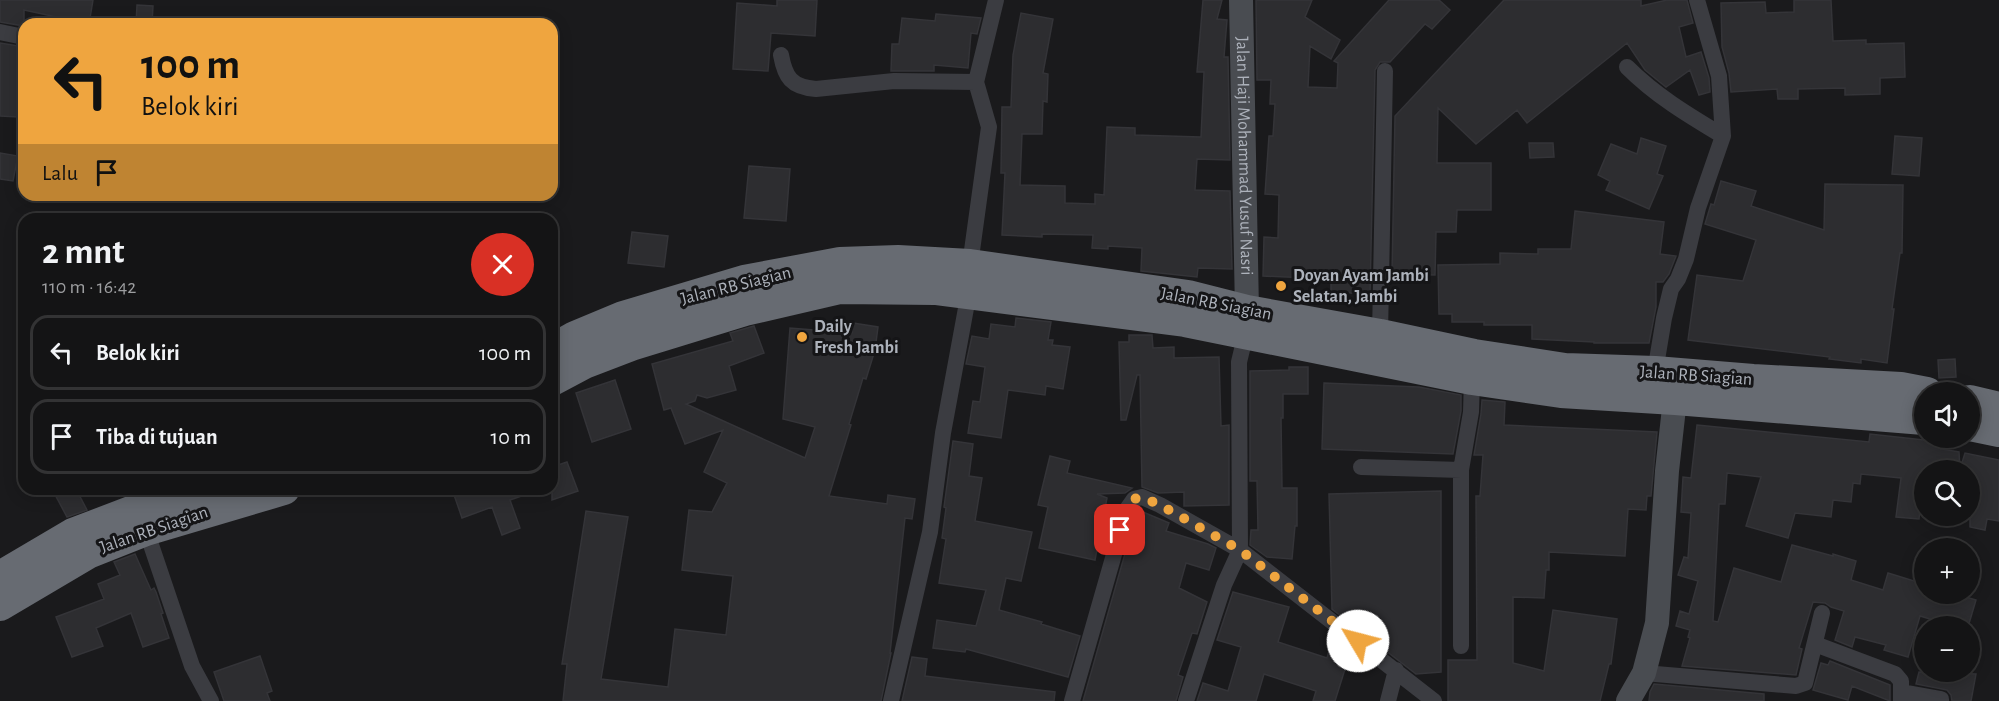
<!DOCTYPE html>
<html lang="id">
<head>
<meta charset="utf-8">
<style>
	body { margin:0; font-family:"Alegreya Sans",sans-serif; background:#1d1d1e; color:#f1f3f6; height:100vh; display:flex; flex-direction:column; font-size:22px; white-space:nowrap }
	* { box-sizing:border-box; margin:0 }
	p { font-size:20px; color:#9d9ea0 }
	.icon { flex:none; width:33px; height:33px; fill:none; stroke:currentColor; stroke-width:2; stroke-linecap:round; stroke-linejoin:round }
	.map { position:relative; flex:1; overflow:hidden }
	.sheet { position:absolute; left:18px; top:213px; width:540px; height:282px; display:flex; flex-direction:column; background:#141415; border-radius:18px; box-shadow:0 3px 15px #0003,0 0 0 2px #333334 }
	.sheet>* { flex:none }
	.banner { position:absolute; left:18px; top:18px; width:540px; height:183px; border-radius:18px; box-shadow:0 3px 15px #0003,0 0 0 2px #333334; background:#efa53f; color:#111; overflow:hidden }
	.fabs { position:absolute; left:1914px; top:382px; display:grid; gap:12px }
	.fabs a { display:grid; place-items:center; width:66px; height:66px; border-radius:50%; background:#141415; box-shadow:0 3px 15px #0003,0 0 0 2px #333334; font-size:30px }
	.pin { position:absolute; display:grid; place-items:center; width:51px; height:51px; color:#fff; margin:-26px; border-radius:12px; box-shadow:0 3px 9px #0006 }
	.me { position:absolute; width:66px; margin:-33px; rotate:307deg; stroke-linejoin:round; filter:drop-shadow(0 0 4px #0008) }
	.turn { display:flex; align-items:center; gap:21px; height:126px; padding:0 24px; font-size:27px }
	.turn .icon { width:78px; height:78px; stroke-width:2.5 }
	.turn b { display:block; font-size:42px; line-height:51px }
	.then { display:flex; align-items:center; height:57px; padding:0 24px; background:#0003; gap:12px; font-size:22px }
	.round { display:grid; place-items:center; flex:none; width:63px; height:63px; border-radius:32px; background:#1d1d1e }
	.overview { display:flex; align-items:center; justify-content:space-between; height:102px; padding:0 24px }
	h1 { font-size:36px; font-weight:700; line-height:45px }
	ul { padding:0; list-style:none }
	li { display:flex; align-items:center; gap:18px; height:75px; margin:0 12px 9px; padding:0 12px; border:3px solid #333334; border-radius:18px }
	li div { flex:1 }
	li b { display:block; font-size:22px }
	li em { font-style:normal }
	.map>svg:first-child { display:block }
	.building { fill:#2d2d30; stroke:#343438; stroke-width:1.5 }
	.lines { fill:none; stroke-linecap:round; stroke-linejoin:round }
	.street { stroke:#3b3c41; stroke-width:16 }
	.secondary { stroke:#494c51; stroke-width:24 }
	.highway { stroke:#676b72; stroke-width:32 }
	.route { stroke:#efa53f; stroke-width:10; stroke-dasharray:0 18 }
	.poi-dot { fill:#efa53f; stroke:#151517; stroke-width:2 }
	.labels { text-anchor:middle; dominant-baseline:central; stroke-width:6; stroke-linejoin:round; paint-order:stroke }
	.street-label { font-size:18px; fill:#adb2bb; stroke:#151517 }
	.poi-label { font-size:18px; font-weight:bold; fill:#adb2bb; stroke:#151517; text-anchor:start }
</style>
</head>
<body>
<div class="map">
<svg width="1999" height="701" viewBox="0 0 1999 701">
	<rect width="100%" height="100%" fill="#1a1a1c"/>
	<path class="building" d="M0 0H93L89 24 24 10V26L0 22Z
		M777 0H817L815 36 771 33 768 71 733 69 737 3 777 6Z
		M1203 0H1222L1217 19 1227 20 1224 57H1228L1230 160 1197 159 1195 190 1230 191 1232 269 1198 268 1197 277 1141 271 1142 248 1108 246V249L1092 248 1093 235 1042 234V237L1002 235 1005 173H1001L1002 107H1011L1013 55 1021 13 1053 19 1043 73 1048 74 1047 102 1043 101 1042 134H1022L1020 185 1065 186V203L1095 204V194L1104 195 1107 127 1135 128V135L1201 137 1204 72H1197Z
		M1256 0H1312L1305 17 1340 40 1331 59 1310 46 1308 87 1337 88 1338 63 1334 61 1389 0H1439L1450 10 1432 29 1425 24 1390 62H1380L1375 70 1370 294 1331 292V279L1263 276 1264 237 1278 238 1279 195 1265 194 1269 136H1273L1275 104H1270L1271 80H1257Z
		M1504 0H1641V6L1667 0H1687L1693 23 1679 27 1686 57 1701 52 1709 78 1710 92 1699 95 1690 70 1666 87 1645 70 1627 43 1527 123 1517 110 1476 144 1438 108 1437 163H1491V210H1457L1456 232H1436L1435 275 1392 274 1395 116Z
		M1794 0H1831L1833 41 1866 40V44L1904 43 1905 77 1880 78V94L1845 95V88L1798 89V99H1778L1777 89 1731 92 1729 73 1722 47 1721 3 1765 2 1766 13 1794 12Z
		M137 5 153 6 152 24H136Z
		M936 14 981 18 977 34 971 33 968 68 934 65V71H891L892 44H899L902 18 935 21Z
		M0 43 24 47V81L19 80 18 117 0 116Z
		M1895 136 1922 138 1919 176 1892 174Z
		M1641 138 1666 146 1657 174 1663 176 1649 209 1606 190 1610 181 1598 175 1611 144 1637 154Z
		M1529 143H1553L1554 157 1530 158Z
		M0 153 18 156 13 181 0 179Z
		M749 166 790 169 786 221 744 218Z
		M1721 181 1756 191 1751 206 1824 230 1825 184 1903 185 1902 253H1900L1892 309H1894L1887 363 1861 359V363L1829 359 1830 357 1688 340 1697 275 1743 281 1756 240 1705 224 1711 204 1714 205Z
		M1575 211 1664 222 1660 254 1676 256 1669 274 1663 282H1656V307L1649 343H1594V342L1532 339V325H1484V322H1452V314H1439L1438 265 1500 264V253L1538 254V249H1571Z
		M632 232 668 236 664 267 628 263Z
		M1016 318 1051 322 1048 340H1053L1052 345 1070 347 1063 389 1046 386 1045 395 1008 390 1001 438 968 433 973 401 980 402 985 367 966 364 972 336 989 339 991 324 1015 327Z
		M853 323 878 327 875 350 866 379 863 378 849 424 851 425 829 496 887 504 888 495 915 499 912 519 905 518 890 653H891L881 701H563L567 664H562L586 511 628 517 601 679 668 687 675 629 726 635 733 576 682 570 689 510 712 512 727 483 704 472 723 430 685 444 671 408 664 410 652 364 733 341 730 333 754 326 764 353 729 366 736 390 707 398 697 395 695 401 686 404 805 458 815 427 783 419 790 328 852 333Z
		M1129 335H1152L1153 348 1174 347V358L1219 357 1221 426 1229 425V505L1184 506V492L1158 493 1142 487 1140 375H1137L1126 420H1121L1119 342H1129Z
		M1955 359 1956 377 1939 378 1938 360Z
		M1289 367H1308V394H1283V418H1281L1282 488H1297V526H1295L1292 559 1267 557 1250 545 1251 530H1258L1257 481H1250V371L1289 370Z
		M615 380 631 429 592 442 576 393Z
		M1324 383 1419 387 1461 395V411L1453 454 1322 449Z
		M1482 400 1505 402 1504 425 1657 432 1651 496H1647L1646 510 1628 509 1625 556 1549 552V570H1546L1544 598 1513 597V663L1544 671 1553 610 1617 619 1611 664H1609L1600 701H1448V660H1477L1476 496H1480L1483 455H1474L1481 414Z
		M1697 425 1869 442 1870 434 1942 442 1941 449 1959 452 1960 469 1965 453 1999 460V521L1987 519 1985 530 1970 527V471H1924L1919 519 1896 517 1901 478 1861 474 1860 484 1853 483 1851 502 1833 500 1831 517 1795 513 1788 538 1746 526 1761 477 1727 473 1725 504H1719L1713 621 1718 622 1734 568 1781 582 1792 545 1833 556V554L1856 561 1851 580 1883 590 1888 573 1924 584V594H1956L1976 600 1968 627H1956L1920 616 1908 657 1884 650 1886 645 1855 637 1852 647 1835 640 1844 611 1831 607 1825 603 1813 602 1799 648 1802 649 1796 675 1682 666 1690 638 1688 637 1690 630 1676 626 1680 611 1689 614 1698 581 1678 575 1684 557 1688 558 1691 513 1681 512 1683 477 1691 478Z
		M953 441 973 444 969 476 982 478 975 521 1032 532 1021 581 1006 578 999 610 1042 622 1041 624 1080 636 1068 677 966 649 965 652 933 648 937 620 976 626 986 590 939 583 946 539 942 538 946 508 944 507Z
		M1050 456 1070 461 1067 473 1132 488 1125 493 1097 494 1107 498 1095 560 1039 548 1048 507 1038 505Z
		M567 462 578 491 552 500V467Z
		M52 489H76L87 510 67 517Z
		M452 489H536V491L510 500 520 528 502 535 492 507 462 518Z
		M1441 491V672L1416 674 1332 609 1329 494Z
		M1143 512 1169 523 1166 531 1208 544 1216 548 1209 570 1186 563 1179 588 1207 602 1197 634 1192 633 1178 675 1183 677 1176 701H1083L1134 522 1143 526Z
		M135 554 151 590 154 588 156 592 163 613 161 614 169 638 143 647 131 613 96 628 103 646 72 657 56 617 104 599 98 584 120 575 114 562Z
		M1233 592 1289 607 1278 642 1327 658 1333 636 1351 650 1335 701H1313L1316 691 1264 674 1256 701H1197L1203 683 1228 691 1241 647 1217 640Z
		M260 656 272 691 267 693 270 701H224L214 672Z
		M912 657 927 659 925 676 1055 692 1054 701H902Z
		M1830 661 1890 685V701L1852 686 1848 700 1813 690 1821 663 1828 665Z
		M1919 672 1976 674 1971 701H1952L1951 695 1947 690 1916 684Z
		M1654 684 1764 694V701H1649L1650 692Z"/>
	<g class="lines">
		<path class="street" d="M0 32 24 37
			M781 55C785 77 791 87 816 89L894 81 976 82
			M1627 67C1656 96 1688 115 1723 136
			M970 265 989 127 976 82 996 0
			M1380 335 1385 71
			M1655 372 1664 318 1671 289 1678 279 1686 259 1698 208 1723 136 1719 76 1697 0
			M1361 467 1461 470
			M146 530 192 666 211 701
			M1815 644 1895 674 1901 681V701
			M1461 646V470L1471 412 1472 379
			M1644 673 1796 686 1805 683 1822 613
			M1902 692 1941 699V701
			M891 701 930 532 943 433 969 292
			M1072 701 1127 509 1134 499 1142 497 1160 505 1240 550 1434 701
			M1186 701 1224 585 1240 550 1239 362 1246 333
			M1388 701 1396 670"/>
		<g class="secondary">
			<path id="s1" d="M1241 0 1247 311"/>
			<path d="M1628 701 1644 673 1657 623 1667 471 1675 399"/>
		</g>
		<path class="highway" d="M552 350 575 337 623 317 744 281 840 263 898 261 970 265 1188 296 1247 311 1380 335 1474 355 1565 369 1655 372 1753 380 1901 388 1927 393
			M552 380 584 363 631 345 745 310 840 288 935 289 1185 321 1472 379 1561 392 1675 399 1924 419
			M1970 401 1999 408
			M1970 425 1999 431
			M0 577 73 534 136 510 202 489
			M0 605 88 553 146 530 284 489"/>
	</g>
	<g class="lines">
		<path class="route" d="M1120 530 1127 509 1134 499 1142 497 1160 505 1240 550 1358 641"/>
	</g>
	<g class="poi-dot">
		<circle cx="1281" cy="286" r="6"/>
		<circle cx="802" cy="337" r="6"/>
	</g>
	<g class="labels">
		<g class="street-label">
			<text stroke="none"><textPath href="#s1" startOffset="156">Jalan Haji Mohammad Yusuf Nasri</textPath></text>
			<text transform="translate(736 286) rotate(-14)">Jalan RB Siagian</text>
			<text transform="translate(1216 304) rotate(11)">Jalan RB Siagian</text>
			<text transform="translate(1696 376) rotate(4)">Jalan RB Siagian</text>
			<text transform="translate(154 530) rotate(-19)">Jalan RB Siagian</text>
		</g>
		<g class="poi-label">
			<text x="1293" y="276">Doyan Ayam Jambi<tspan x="1293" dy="21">Selatan, Jambi</tspan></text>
			<text x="814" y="327">Daily<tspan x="814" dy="21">Fresh Jambi</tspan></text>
		</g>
	</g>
</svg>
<div class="fabs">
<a><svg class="icon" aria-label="sound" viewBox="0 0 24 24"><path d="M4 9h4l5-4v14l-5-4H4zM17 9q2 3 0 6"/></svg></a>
<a><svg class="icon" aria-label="search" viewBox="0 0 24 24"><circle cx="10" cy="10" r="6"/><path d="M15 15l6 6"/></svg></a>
<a>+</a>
<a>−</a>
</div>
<div class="pin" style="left:1120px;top:530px;background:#d93025"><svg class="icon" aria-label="arrive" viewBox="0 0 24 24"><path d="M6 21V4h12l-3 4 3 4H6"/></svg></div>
<svg class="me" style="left:1358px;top:641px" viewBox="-20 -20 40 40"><circle r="19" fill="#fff"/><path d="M0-13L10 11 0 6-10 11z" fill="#efa53f"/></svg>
<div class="banner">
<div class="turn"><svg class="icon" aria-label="left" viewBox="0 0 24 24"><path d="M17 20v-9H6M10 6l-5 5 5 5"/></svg><div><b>100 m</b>Belok kiri</div></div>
<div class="then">Lalu<svg class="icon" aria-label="arrive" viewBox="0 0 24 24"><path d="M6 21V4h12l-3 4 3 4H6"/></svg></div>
</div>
<section class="sheet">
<div class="overview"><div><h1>2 mnt</h1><p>110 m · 16:42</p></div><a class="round" style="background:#d93025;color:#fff"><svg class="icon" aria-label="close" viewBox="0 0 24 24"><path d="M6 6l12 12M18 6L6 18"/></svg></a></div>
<ul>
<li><svg class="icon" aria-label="left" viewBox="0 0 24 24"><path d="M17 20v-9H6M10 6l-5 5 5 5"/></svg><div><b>Belok kiri</b></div><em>100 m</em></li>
<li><svg class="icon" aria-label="arrive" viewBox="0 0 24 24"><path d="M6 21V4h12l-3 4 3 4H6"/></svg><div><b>Tiba di tujuan</b></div><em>10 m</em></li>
</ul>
</section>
</div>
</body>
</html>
